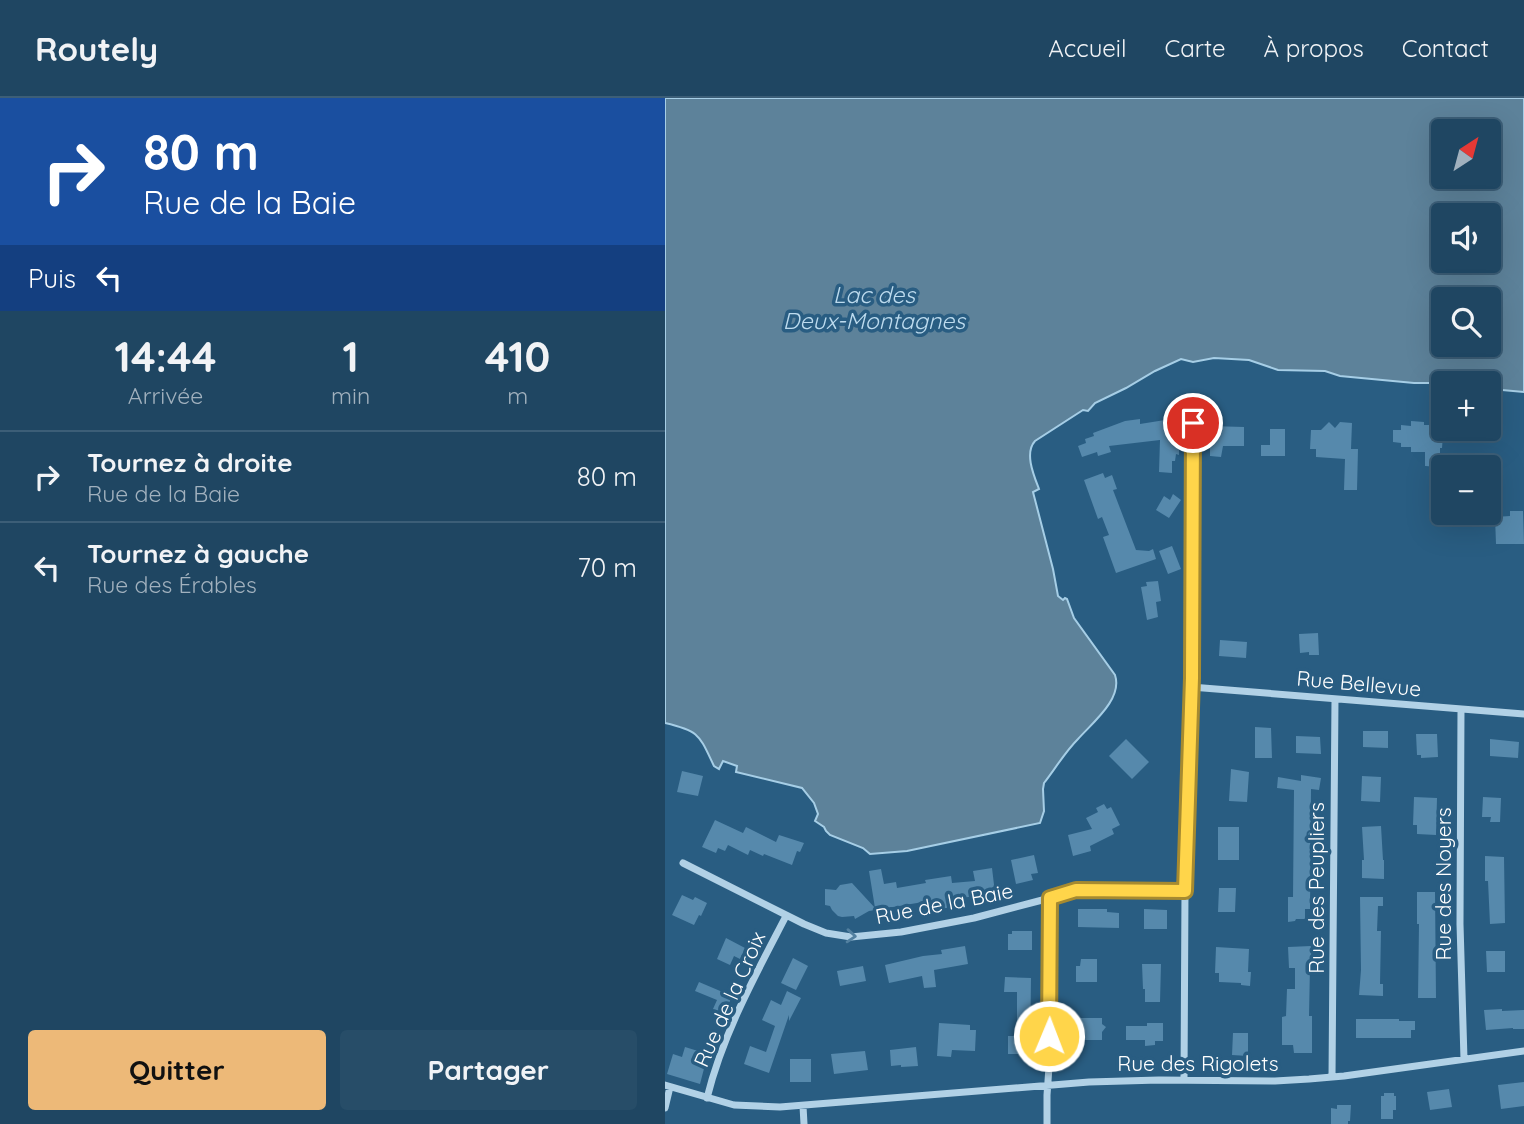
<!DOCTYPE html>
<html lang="fr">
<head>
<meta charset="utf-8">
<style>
	body { margin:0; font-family:Quicksand,sans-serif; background:#274d68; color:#f1f3f6; height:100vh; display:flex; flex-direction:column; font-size:26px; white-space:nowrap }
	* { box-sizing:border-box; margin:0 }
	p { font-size:23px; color:#a1b1be }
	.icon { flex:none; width:38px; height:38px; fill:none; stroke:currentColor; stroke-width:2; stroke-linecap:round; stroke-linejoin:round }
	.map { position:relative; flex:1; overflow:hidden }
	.panel { display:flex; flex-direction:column; background:#1f4662; width:665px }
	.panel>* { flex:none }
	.guide { background:#1a4fa0; color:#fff; overflow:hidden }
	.needle { width:46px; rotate:36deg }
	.controls { position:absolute; left:766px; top:21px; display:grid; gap:14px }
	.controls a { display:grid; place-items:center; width:70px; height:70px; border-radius:7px; background:#1f4662; box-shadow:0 7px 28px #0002,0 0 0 2px #3c5e77; font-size:35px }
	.pin { position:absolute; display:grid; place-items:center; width:60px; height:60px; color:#fff; margin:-30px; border:4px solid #fff; border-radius:50%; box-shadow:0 2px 7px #0007 }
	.me { position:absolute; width:77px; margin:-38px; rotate:1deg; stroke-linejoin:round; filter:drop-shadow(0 0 5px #0008) }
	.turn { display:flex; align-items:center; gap:24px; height:147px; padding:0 28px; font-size:32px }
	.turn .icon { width:91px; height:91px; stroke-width:2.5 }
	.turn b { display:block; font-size:49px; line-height:60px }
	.then { display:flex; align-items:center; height:66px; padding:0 28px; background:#0003; gap:14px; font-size:26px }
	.eta { display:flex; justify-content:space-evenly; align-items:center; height:119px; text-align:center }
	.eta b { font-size:42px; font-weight:800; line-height:49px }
	.action { display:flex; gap:14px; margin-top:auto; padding:14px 28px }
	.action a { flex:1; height:80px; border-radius:7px; background:#edb978; color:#111; font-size:28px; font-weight:800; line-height:80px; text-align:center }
	.action a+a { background:#274d68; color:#f1f3f6 }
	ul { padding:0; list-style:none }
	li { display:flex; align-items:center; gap:21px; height:91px; padding:0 28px; border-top:2px solid #3c5e77 }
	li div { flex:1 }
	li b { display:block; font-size:26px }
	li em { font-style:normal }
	header { display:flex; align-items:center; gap:42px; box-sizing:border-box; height:98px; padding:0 35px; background:#1f4662; border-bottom:2px solid #3c5e77 }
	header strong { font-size:33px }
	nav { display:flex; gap:38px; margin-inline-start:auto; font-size:24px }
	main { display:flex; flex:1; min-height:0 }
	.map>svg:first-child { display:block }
	.water { fill:#5d829a; stroke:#a6cee6; stroke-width:2; fill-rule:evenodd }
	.building { fill:#5689ac }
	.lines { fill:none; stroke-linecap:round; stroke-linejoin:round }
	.street { stroke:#b1d1e6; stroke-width:7 }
	.oneway { stroke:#5280a0 }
	.route-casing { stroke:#a68a30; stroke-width:18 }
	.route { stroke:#ffd54a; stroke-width:12 }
	.labels { text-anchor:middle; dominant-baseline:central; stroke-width:7; stroke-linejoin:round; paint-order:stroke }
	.street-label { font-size:21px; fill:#fff; stroke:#295d82 }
	.water-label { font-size:23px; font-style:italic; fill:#bddbee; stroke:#295d82 }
</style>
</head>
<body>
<header>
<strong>Routely</strong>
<nav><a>Accueil</a><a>Carte</a><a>À propos</a><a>Contact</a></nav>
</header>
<main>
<section class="panel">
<div class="guide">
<div class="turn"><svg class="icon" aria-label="right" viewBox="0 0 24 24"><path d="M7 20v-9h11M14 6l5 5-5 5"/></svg><div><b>80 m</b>Rue de la Baie</div></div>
<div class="then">Puis<svg class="icon" aria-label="left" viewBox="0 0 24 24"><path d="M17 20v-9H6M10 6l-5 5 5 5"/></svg></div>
</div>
<div class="eta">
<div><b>14:44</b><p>Arrivée</p></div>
<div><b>1</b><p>min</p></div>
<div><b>410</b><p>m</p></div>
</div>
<ul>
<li><svg class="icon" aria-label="right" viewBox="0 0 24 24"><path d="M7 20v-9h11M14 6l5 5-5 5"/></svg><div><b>Tournez à droite</b><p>Rue de la Baie</p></div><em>80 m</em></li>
<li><svg class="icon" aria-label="left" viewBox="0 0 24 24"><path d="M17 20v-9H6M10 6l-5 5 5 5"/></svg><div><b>Tournez à gauche</b><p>Rue des Érables</p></div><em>70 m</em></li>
</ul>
<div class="action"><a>Quitter</a><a>Partager</a></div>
</section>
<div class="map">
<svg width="859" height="1026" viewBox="0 0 859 1026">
	<rect width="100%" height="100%" fill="#295d82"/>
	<path class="water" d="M0 0H859V294L826 291H824V285H749L675 278 660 273 613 272 584 262 549 260 528 264 516 261 490 273 461 290 430 305 423 313 418 312 370 343C359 355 369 378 374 391L368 394 388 471 393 498 398 502 400 500 402 501 409 520 450 577C458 601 427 625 413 641 400 654 390 671 379 685L378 691 379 713 375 725 242 753 205 756 198 750 165 737 161 733 159 729 150 723 153 716 149 705 137 690 71 674 72 668 58 663 54 671 49 668C34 637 35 633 0 625ZM779 33H824V79H779ZM779 117H824V163H779ZM779 201H824V247H779Z"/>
	<path class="building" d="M475 321V326L500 322H515L514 357 511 356 510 363H507V375L494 374 495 342 444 348 446 354 433 358 432 354 417 359 413 348 421 345 420 341 429 338 428 335 460 323Z
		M746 323 759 324V327H766V331H775V337H778L777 350H775V369L760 368V354H746V349H736V345L728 344V332H736V327L746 328Z
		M664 324 670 330 675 324 687 325 686 351H693L692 392H679L680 361 651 359V351H645L646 332H656Z
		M545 328 579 329V348H558L556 359 545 358Z
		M605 331H620V358H596V347H605Z
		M438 375 440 380 447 377 452 391 448 392 471 452 484 453 488 451 491 461 451 475 438 439 444 437 437 419 433 421 419 382Z
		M508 396 516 402 504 420 491 412 499 398 505 402Z
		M845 413H858L859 446H831L830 419 845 418Z
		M507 448 516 471 503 476 494 453Z
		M493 483 496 503 491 504 493 519 482 522 476 489 482 488 481 484Z
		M653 535 654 557H644V554L635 555 634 536Z
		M555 542 582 544 581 560 554 558Z
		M590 629 606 630 607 660H590Z
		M698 633H723V650L698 649Z
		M751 636H772L773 659 756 660V657H752Z
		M631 638 655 639 656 656 631 655Z
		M461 641 484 664 467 681 444 658Z
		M825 641 854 644 853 660 825 658Z
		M566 671 584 674 582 704 564 703Z
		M17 673 38 678 33 698 12 694Z
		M636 677 656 680 654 692 646 691 645 811H640V821H631L630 823 623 824V799H628L629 692 612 690 613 679 636 683Z
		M697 678 716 679 715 704 696 703Z
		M749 699 772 700 771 737 752 736V727H748Z
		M818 699 836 700 835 724H825L826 719H817Z
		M439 706 442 711 446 709 455 727 447 731 449 736 425 748 426 753 408 758 403 737 427 731 421 720 433 714 431 710Z
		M50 722 78 735 81 729 111 744 114 737 139 745 135 754 132 753 127 767 99 756 98 758 85 752 83 757 63 747 60 753 53 750 51 755 37 749Z
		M716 728 718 762H719V781L697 780V762H699L697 729Z
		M553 729H574V762H553Z
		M369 757 373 775 366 776 368 782 351 786 346 762Z
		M820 758 839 759 840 825 825 826 823 783H820Z
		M327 770 330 795 290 801 291 808 276 811 274 803 264 804V803L204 813 190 821 189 818 177 819 173 818 167 812 165 808 160 807V791L171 792 175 787 187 785 210 810 204 773 216 771 219 786 231 784 232 790 261 785 260 782 286 778 287 785 310 783 308 773Z
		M554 790H571L570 814H553Z
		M752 794H770L771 900H753L754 826H752Z
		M17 797 28 802 30 799 42 805 36 818 34 817 29 827 7 817Z
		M695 799H718V808H713L712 833H716L715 886H718V898L694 897 696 872Z
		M413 811H442V814L454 815V830L413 829Z
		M479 811 502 812V831H479Z
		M347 833H367V852H343V836H347Z
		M61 840 80 850 75 861 69 858 65 867 52 861Z
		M300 848 303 866 269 872 271 889 259 890 257 878 224 885 220 867 258 858 277 856 276 852Z
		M646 848 647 869H645L644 918H647V955H629L628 947H617V919L621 918 622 891H630V870H624L623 849Z
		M551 849 584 851 583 874H586L585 888 576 887V885L554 884V875H550Z
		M821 853H840V874H822Z
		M128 860 143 868 131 892 116 885Z
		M416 861H432V884H411V868H415Z
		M477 866H496L495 904H480V891H478Z
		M198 868 201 883 175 888 172 873Z
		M340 879 366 880 365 954 358 962 356 956H343V938H350V932H352V894H339Z
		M34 884 67 898 60 915 48 911 52 902 30 893Z
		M122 893 136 900 124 923V917L104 975 79 966 85 948 101 954 110 928 97 922 106 902 116 907Z
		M837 911V913L859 912V931H848V930L821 932 819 912Z
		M413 920H437V926L441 929 437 934V942H413Z
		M691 921H734V923H750V932H746V940H691Z
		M274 925 305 927V932H311L310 953 287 952 286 959 272 958Z
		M482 925H498V943H490V947L480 948V942H461V928H482Z
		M568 935H583V958L567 957Z
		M20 949 33 953 31 960 41 963 35 986 2 976 8 956 17 959Z
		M251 949 253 968 236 969V967L226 968 225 952Z
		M200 953 203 972 169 976 166 956Z
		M125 961H146V984H125Z
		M859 984V1008L836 1011 833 987Z
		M784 991 787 1009 765 1012 762 994Z
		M719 995H729V998H731V1012H728V1021H716V998H719Z
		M672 1007H686L685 1023H683V1026H666V1010L672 1011Z"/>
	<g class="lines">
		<path class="street" d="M526 589 859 616
			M796 611 795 826 799 961
			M18 765 139 826 161 835 186 839 236 834 309 820 385 800 405 793H520
			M667 979 670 601
			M519 982 520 793 527 580 528 325
			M0 987 69 1007 115 1009 424 984 494 982 610 983 644 981 679 978 859 953
			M42 1000C58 935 91 876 121 818
			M138 1008 139 1026
			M0 1010 5 989
			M382 1026V997L384 969 385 800"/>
	</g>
	<defs><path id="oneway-chevron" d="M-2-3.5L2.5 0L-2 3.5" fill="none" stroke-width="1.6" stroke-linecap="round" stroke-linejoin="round" transform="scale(1.75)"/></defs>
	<use class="oneway" href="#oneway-chevron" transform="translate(186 838) rotate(4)"/>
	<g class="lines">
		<defs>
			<path id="route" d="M384 938 385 800 411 792 520 793 527 580 528 325"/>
		</defs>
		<use href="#route" class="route-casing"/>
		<use href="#route" class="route"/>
	</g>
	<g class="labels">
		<g class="street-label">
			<text transform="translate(694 585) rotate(5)">Rue Bellevue</text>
			<text transform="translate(778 786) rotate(-90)">Rue des Noyers</text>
			<text transform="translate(651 790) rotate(-90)">Rue des Peupliers</text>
			<text transform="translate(279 805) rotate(-11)">Rue de la Baie</text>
			<text transform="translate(64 901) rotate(-66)">Rue de la Croix</text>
			<text x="533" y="965">Rue des Rigolets</text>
		</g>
		<g class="water-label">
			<text x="209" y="196">Lac des<tspan x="209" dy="26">Deux-Montagnes</tspan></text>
		</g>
	</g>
</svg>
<div class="controls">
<a><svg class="needle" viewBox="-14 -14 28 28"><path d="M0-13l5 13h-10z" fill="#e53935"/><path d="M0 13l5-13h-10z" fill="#a1b1be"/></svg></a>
<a><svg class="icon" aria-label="sound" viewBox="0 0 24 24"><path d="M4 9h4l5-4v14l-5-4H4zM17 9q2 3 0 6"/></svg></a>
<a><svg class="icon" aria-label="search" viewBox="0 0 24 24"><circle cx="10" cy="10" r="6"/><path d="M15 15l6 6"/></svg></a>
<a>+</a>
<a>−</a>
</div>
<div class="pin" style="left:528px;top:325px;background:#d93025"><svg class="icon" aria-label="arrive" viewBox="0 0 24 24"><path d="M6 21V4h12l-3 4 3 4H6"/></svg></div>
<svg class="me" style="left:384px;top:938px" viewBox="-20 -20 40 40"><circle r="17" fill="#ffd54a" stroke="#fff" stroke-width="3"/><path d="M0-11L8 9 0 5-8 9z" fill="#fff"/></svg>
</div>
</main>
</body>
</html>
